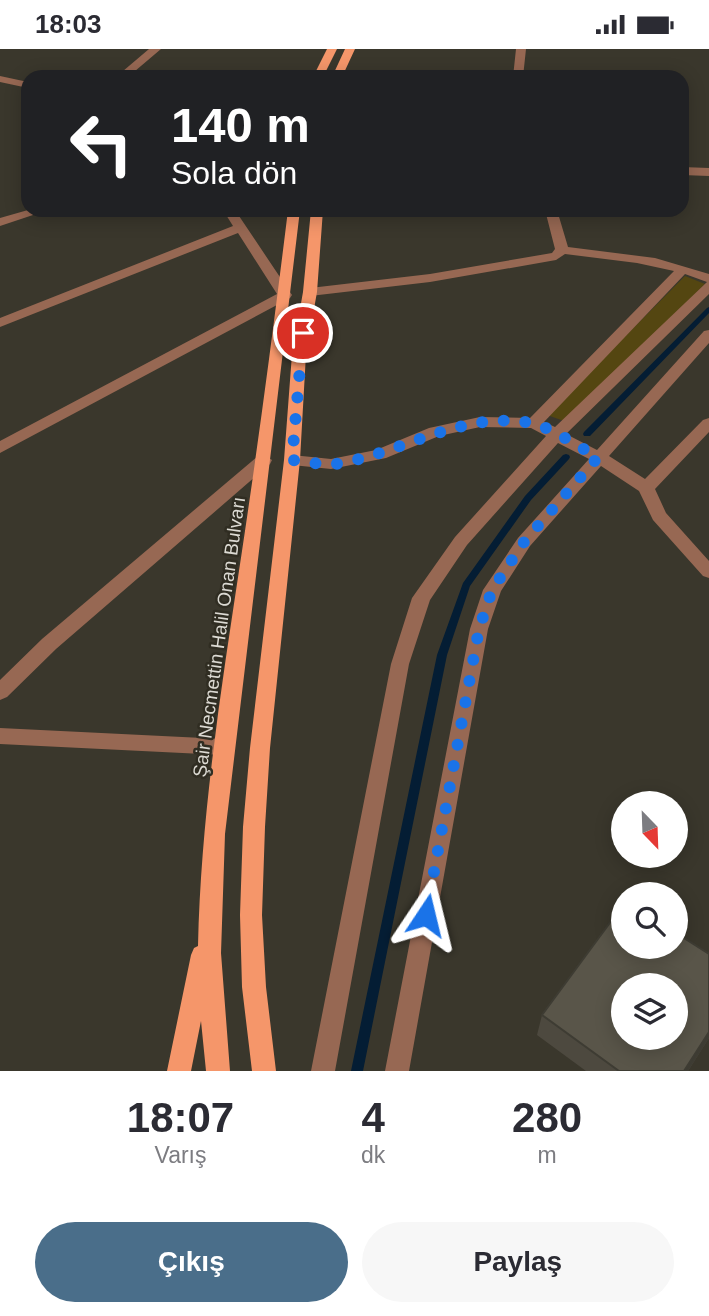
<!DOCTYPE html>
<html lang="tr">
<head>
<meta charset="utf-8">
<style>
	body { margin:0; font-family:Helvetica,sans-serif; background:#f7f7f7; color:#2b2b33; height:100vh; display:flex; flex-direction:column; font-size:26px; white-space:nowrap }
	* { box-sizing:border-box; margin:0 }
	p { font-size:23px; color:#7c7c81 }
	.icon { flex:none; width:38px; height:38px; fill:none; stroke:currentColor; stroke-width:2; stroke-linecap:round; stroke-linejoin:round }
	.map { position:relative; height:1022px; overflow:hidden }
	.drawer { display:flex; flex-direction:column; background:#fff; flex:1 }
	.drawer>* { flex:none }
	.top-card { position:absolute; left:21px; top:21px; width:668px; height:147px; border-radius:21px; box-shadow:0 4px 18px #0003; background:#202124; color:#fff; overflow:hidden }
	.needle { width:46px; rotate:157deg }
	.controls { position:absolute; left:611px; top:742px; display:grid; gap:14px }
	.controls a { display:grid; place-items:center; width:77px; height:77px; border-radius:50%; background:#fff; box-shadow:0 4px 18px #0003; font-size:35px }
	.pin { position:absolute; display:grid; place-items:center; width:60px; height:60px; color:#fff; margin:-30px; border:4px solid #fff; border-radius:50%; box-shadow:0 2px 7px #0007 }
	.me { position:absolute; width:77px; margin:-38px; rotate:10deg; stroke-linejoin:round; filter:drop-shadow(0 0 5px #0008) }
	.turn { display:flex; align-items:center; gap:24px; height:147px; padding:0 35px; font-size:32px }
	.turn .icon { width:91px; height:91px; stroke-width:2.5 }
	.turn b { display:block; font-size:49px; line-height:60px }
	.eta { display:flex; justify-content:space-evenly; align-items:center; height:119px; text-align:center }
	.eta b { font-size:42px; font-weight:600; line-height:49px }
	.action { display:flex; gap:14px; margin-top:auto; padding:14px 35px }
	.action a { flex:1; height:80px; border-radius:42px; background:#4a6e8a; color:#fff; font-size:28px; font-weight:600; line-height:80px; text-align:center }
	.action a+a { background:#f7f7f7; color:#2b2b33 }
	.status { display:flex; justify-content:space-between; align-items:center; height:49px; padding:0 35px; background:#fff; direction:ltr }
	.status svg { height:19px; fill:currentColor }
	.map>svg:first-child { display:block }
	.green { fill:#544611 }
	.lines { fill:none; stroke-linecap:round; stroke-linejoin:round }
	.stream { fill:#041d34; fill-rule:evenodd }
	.minor { fill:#976853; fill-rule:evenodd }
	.major { fill:#f5966a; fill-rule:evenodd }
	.wall { fill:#4d493f }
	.shaded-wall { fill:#3e3c33 }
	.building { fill:#595549; stroke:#3e3c33; stroke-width:2; fill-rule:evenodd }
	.route { stroke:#1a73e8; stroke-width:12; stroke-dasharray:0 21.6 }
	.labels { text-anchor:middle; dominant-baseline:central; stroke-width:5; stroke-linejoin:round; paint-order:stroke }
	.street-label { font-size:19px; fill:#dcdad3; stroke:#302d22 }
</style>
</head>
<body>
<div class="status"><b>18:03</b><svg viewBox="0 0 49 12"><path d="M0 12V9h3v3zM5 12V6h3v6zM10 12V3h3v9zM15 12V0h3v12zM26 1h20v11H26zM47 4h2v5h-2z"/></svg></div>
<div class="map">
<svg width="709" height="1022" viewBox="0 0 709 1022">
	<rect width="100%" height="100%" fill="#3a372c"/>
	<path class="green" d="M685 227 705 235 564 372 547 366Z"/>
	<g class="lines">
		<path class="stream" d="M709 258V264L590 387H584L583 385 584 383 707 259Z
			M566 405 569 406 570 408 569 410 531 451 470 537 447 606 363 1022H351L437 606 463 534 525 447 563 406Z"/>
		<path class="minor" d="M149 0H161L128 28H116Z
			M516 0H526L523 28H513Z
			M0 27 28 33V39L0 33Z
			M682 118 709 119V127L682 126Z
			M28 161H48L0 177V169Z
			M223 161H235L292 246 290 249 0 404V392L277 245 238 184 0 278V269L233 177Z
			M545 161H557L568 198 655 209 709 225V245L566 385 597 401 704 282 709 281V294L609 407 645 430 703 371 709 369V383L655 440 666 464 709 512V529L703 527 653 471 639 442 601 417 530 497 501 542 488 580 409 1022H385L470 580 483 541 518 489 589 410 558 394 467 496 430 551 409 615 335 1022H311L391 615 412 549 455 488 546 387 531 379 480 378 439 387 386 409 331 420 292 416 284 411 292 406 331 410 376 401 429 379 480 368 530 369 674 222 637 214 565 205 556 211 430 233 310 247 303 243 310 239 430 225 552 204 555 200ZM685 225 707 233 555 378 544 373Z
			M264 406 272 411 270 415 56 600 7 648 0 651V631L42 590 258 407Z
			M0 679 223 690 230 692 233 698 230 704 223 706 0 695Z"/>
		<path class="major" d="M327 0H337L323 28H313Z
			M345 0H355L342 28H332Z
			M288 161H300L225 785 221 904 230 1022H206L201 972 191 1022H167L191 906 194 899 198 897C201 764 222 634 242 502 259 389 274 275 288 161Z
			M311 161H323L317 243 306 305 300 411 270 699 265 778 262 866 266 938 276 1022H252L242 938 240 866 243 778 250 699 284 411 292 305 303 243Z"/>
	</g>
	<path class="wall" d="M542 966 709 989 688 1022H586L537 986Z"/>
	<path class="shaded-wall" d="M709 983V989L688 1022H684Z"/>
	<path class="building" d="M623 856V898H676V884L709 905V983L684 1022H619L542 966ZM623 936H676V989H623Z"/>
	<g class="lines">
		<path class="route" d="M303 284 292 411C306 412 322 417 335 415 402 405 461 361 532 374 548 377 582 400 598 408L524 493 492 541 479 580 426 866"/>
	</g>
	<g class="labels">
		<g class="street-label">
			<text transform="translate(219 588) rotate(-82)">Şair Necmettin Halil Onan Bulvarı</text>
		</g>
	</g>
</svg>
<div class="controls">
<a><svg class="needle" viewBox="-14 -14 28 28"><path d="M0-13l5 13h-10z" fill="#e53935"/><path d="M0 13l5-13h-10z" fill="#7c7c81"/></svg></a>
<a><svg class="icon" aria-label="search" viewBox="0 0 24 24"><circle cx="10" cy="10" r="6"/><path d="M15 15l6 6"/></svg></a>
<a><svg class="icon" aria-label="layers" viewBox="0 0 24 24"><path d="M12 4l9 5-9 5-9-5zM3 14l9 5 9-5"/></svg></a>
</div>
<div class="pin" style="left:303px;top:284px;background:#d93025"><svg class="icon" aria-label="arrive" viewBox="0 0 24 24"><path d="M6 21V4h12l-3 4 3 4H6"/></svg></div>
<svg class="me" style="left:426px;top:866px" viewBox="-20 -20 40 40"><path d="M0-17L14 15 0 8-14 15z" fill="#1a73e8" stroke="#fff" stroke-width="4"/></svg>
<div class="top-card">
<div class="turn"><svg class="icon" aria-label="left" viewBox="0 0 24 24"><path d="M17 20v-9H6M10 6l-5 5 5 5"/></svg><div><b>140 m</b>Sola dön</div></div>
</div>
</div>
<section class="drawer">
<div class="eta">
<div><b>18:07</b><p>Varış</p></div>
<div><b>4</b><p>dk</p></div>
<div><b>280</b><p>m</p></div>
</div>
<div class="action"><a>Çıkış</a><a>Paylaş</a></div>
</section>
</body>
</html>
